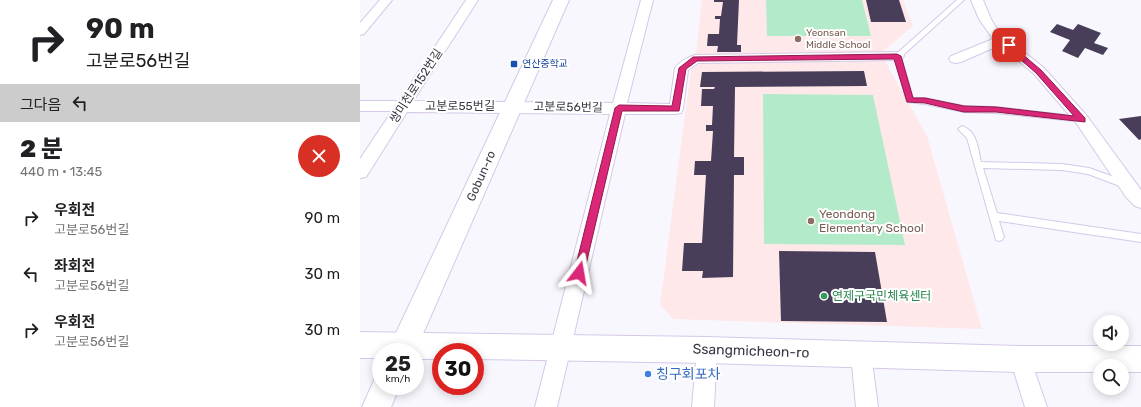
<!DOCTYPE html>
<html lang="ko">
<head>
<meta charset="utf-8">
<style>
	body { margin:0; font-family:Rubik,"Noto Sans KR",sans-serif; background:#f6f6f6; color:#202124; height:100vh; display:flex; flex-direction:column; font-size:15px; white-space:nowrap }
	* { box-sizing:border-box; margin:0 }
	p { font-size:13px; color:#757577 }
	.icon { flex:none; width:22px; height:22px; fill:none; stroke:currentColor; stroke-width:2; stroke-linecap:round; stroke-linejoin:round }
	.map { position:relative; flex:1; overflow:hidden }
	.panel { display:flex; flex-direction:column; background:#fff; width:360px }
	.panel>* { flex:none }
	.top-card { background:#fff; color:#202124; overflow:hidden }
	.buttons { position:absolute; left:733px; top:315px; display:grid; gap:8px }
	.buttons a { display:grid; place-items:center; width:36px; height:36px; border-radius:50%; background:#fff; box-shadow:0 2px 10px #0003; font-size:20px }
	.speed { position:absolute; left:12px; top:343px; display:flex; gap:8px; font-size:20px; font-weight:700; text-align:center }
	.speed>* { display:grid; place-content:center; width:52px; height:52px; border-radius:50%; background:#fff; box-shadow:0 2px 10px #0003; line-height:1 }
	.speed small { font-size:10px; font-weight:400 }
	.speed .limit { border:6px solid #d22; background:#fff; color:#111 }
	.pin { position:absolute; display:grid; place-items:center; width:34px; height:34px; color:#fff; margin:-17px; border-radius:8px; box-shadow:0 2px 6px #0006 }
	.me { position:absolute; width:44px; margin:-22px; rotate:14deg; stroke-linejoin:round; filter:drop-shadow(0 0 3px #0008) }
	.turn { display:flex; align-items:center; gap:14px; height:84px; padding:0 20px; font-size:18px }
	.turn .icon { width:52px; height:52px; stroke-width:2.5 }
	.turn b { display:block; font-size:28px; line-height:34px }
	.then { display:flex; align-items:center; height:38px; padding:0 20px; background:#0003; gap:8px; font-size:15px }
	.round { display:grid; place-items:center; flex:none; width:42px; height:42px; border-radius:21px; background:#f6f6f6 }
	.headline { display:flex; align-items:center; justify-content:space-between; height:68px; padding:0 20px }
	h1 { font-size:24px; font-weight:800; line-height:30px }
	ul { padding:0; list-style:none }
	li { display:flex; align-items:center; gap:12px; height:56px; padding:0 20px }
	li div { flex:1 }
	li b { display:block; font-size:15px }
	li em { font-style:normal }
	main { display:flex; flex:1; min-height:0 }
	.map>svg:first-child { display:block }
	.education { fill:#fee8ea }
	.green { fill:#b3ebca }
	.building { fill:#493e59 }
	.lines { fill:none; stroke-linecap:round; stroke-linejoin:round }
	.service-casing { stroke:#d5c8e9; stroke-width:2 }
	.minor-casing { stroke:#d5c8e9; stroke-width:2 }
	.tertiary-casing { stroke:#d5c8e9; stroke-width:2 }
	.secondary-casing { stroke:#d5c8e9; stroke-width:2 }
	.service { fill:#fff; fill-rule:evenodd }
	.minor { fill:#fff; fill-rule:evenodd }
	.tertiary { fill:#fff; fill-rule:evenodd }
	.secondary { fill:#fff; fill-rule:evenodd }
	.route { fill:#db2777; stroke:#8e194d }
	.education-dot { fill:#8d6e63; stroke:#fff; stroke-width:1.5 }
	.transit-dot { fill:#1a4fb4; stroke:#fff; stroke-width:1.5 }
	.leisure-dot { fill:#2e9e5b; stroke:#fff; stroke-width:1.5 }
	.shop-dot { fill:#3f7fe0; stroke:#fff; stroke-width:1.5 }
	.labels { text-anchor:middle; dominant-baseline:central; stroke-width:4; stroke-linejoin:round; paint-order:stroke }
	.far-education-label { font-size:10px; fill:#785e54; stroke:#fff; text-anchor:start }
	.far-transit-label { font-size:10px; fill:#164399; stroke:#fff; text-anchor:start }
	.street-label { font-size:12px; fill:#3b3643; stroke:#fff }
	.education-label { font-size:12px; fill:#785e54; stroke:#fff; text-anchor:start }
	.leisure-label { font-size:12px; fill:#27864d; stroke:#fff; text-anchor:start }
	.near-street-label { font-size:14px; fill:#3b3643; stroke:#fff }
	.near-shop-label { font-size:14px; fill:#366cbe; stroke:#fff; text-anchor:start }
</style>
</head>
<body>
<main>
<section class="panel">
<div class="top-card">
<div class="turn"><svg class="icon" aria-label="right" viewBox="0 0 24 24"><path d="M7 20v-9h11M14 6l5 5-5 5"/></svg><div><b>90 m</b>고분로56번길</div></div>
<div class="then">그다음<svg class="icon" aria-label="left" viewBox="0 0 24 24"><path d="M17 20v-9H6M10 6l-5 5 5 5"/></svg></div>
</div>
<div class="headline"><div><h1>2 분</h1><p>440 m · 13:45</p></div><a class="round" style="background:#d93025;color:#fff"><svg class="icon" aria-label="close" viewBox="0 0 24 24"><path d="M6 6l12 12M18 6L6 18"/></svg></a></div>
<ul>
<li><svg class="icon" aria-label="right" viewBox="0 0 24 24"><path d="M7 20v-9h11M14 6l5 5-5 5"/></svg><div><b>우회전</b><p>고분로56번길</p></div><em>90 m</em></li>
<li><svg class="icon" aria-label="left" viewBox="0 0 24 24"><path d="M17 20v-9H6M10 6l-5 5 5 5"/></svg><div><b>좌회전</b><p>고분로56번길</p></div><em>30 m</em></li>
<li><svg class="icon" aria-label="right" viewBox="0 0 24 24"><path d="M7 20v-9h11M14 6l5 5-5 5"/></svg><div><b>우회전</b><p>고분로56번길</p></div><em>30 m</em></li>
</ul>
</section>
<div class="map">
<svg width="781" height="407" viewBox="0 0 781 407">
	<rect width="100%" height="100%" fill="#f9f7fe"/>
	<path class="education" d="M342 0H543L553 26 522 52 336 55Z
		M525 61 567 136 622 329 313 319 300 305 331 69 342 63Z"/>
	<path class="green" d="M406 0H502L511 36H407Z
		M403 94 513 95 545 245 404 244Z"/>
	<path class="building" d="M354 0H379L377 45H381V52H357L358 46H347L348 34H359L360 19H355V16H361L363 2H354Z
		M506 0H539L546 22H511Z
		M697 24 713 30 718 24 741 33 734 43 748 48 743 55 725 48 718 58 702 51 710 40 690 32Z
		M504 71 507 86 375 87 374 157H384V175H374L373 277 342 278 343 271H322L324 243H342L346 175H334L335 161H351L353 131H346V125H352L353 106H341L342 89H354L355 87H340L342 72Z
		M781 116V139L779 140 759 119Z
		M419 251 515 252 527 322 421 321Z"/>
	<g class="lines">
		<defs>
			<path id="service" d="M597 0H604L541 57 553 98H565L604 106 636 107 722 117 725 118 726 120 725 122 636 113 604 112 565 104 547 102 534 56Z
				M602 126C617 131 618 148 621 162L702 164 729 168 768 182 769 184 768 186 765 188 728 174 702 170 623 168 637 213 781 234V242L639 221 644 237 642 240 639 241 636 240 607 138 598 129Z"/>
			<path id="minor" d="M20 0H32L4 34 0 35V23Z
				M106 0H118L53 101 253 103 281 0H293L267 103 310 104 315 68C319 62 328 57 335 55L537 52 542 53 544 56 542 59 537 60 338 63 328 70 323 109 321 113 316 114H265L197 407H175L250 114 47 112 6 177 0 178V159L32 111H0V101H39Z
				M611 0H623L631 19 639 32 684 68 727 116 781 190V208L775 206 766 197 717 124 674 74 640 45 601 62 596 63 591 62 589 59 591 56 633 39 619 19Z
				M347 340 354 343 357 350 354 407H332L337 350 340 343Z
				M501 344 508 347 511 354 518 407H496L491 354 494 347Z
				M661 348 668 352 687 407H665L650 359 654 352Z"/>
			<path id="tertiary" d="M0 332 347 337 661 346H781V372H762V366H740V372H661L347 363 115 359V352H81V359H55V352H21V358H0Z"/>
			<path id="secondary" d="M193 0H209L55 352H27Z
				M21 374V386H40L31 407H2L16 376Z"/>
		</defs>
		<use href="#service" class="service-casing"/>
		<use href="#minor" class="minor-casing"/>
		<use href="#tertiary" class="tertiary-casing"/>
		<use href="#secondary" class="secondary-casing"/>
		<use href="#service" class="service"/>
		<use href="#minor" class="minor"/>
		<use href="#tertiary" class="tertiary"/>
		<use href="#secondary" class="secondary"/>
	</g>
	<path class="route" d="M649 43 681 70 725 118V122L636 112H604L565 103 547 102 534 59 337 61 326 69 319 111H262L224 273 223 276 219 277 215 276 214 273 255 108 259 105 312 106 319 68 333 57 537 54 541 56 553 98H565L604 106 636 107 714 116 676 73 646 47 645 45Z"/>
	<g class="education-dot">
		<circle cx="438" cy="39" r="4"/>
		<circle cx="451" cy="221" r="4"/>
	</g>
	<rect class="transit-dot" x="150" y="60" width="8" height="8" rx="2"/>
	<circle class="leisure-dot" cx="464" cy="296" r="4"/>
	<circle class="shop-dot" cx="288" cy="374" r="4"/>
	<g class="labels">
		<g class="far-education-label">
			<text x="446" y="33">Yeonsan<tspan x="446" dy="12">Middle School</tspan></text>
		</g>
		<g class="far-transit-label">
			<text x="162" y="64">연산중학교</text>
		</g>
		<g class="street-label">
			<text transform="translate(56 86) rotate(-57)">쌍미천로152번길</text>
			<text x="100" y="106">고분로55번길</text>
			<text transform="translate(208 107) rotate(1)">고분로56번길</text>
			<text transform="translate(121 176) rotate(-66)">Gobun-ro</text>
		</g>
		<g class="education-label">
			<text x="459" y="214">Yeondong<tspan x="459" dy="14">Elementary School</tspan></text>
		</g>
		<g class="leisure-label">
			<text x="472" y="296">연제구국민체육센터</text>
		</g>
		<g class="near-street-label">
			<text transform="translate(391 351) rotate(2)">Ssangmicheon-ro</text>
		</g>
		<g class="near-shop-label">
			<text x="296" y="374">칭구회포차</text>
		</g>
	</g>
</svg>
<div class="buttons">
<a><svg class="icon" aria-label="sound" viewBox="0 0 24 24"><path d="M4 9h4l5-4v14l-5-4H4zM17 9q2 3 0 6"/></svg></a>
<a><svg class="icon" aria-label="search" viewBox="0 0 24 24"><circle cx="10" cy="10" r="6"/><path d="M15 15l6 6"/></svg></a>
</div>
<div class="speed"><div>25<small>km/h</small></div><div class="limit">30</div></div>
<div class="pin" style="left:649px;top:45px;background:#d93025"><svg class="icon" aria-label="arrive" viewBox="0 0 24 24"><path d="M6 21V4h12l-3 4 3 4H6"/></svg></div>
<svg class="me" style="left:219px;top:273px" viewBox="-20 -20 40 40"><path d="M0-17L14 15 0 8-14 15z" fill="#db2777" stroke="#fff" stroke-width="4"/></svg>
</div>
</main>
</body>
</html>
